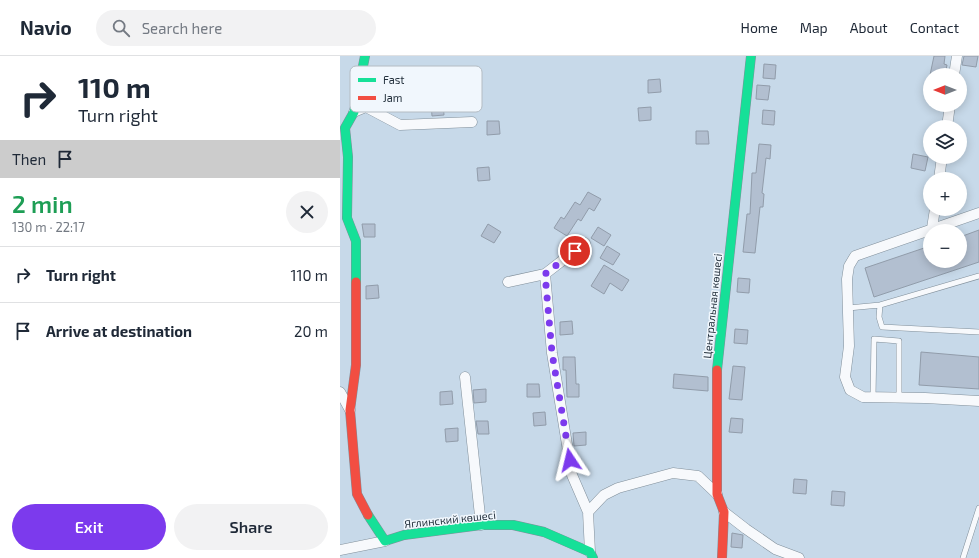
<!DOCTYPE html>
<html lang="en">
<head>
<meta charset="utf-8">
<style>
	body { margin:0; font-family:"Exo 2",sans-serif; background:#f2f2f3; color:#1f2937; height:100vh; display:flex; flex-direction:column; font-size:15px; white-space:nowrap }
	* { box-sizing:border-box; margin:0 }
	p { font-size:13px; color:#747a83 }
	.icon { flex:none; width:22px; height:22px; fill:none; stroke:currentColor; stroke-width:2; stroke-linecap:round; stroke-linejoin:round }
	.map { position:relative; flex:1; overflow:hidden }
	.drawer { display:flex; flex-direction:column; background:#fff; width:340px }
	.drawer>* { flex:none }
	.top-card { background:#fff; color:#1f2937; overflow:hidden }
	.needle { width:26px; rotate:270deg }
	.tools { position:absolute; left:583px; top:12px; display:grid; gap:8px }
	.tools a { display:grid; place-items:center; width:44px; height:44px; border-radius:50%; background:#fff; box-shadow:0 2px 10px #0003; font-size:20px }
	.pin { position:absolute; display:grid; place-items:center; width:34px; height:34px; color:#fff; margin:-17px; border:2px solid #fff; border-radius:50%; box-shadow:0 1px 4px #0007 }
	.me { position:absolute; width:44px; margin:-22px; rotate:350deg; stroke-linejoin:round; filter:drop-shadow(0 0 3px #0008) }
	.turn { display:flex; align-items:center; gap:14px; height:84px; padding:0 12px; font-size:18px }
	.turn .icon { width:52px; height:52px; stroke-width:2.5 }
	.turn b { display:block; font-size:28px; line-height:34px }
	.then { display:flex; align-items:center; height:38px; padding:0 12px; background:#0003; gap:8px; font-size:15px }
	.round { display:grid; place-items:center; flex:none; width:42px; height:42px; border-radius:21px; background:#f2f2f3 }
	.head { display:flex; align-items:center; justify-content:space-between; height:68px; padding:0 12px }
	h1 { font-size:24px; font-weight:600; line-height:30px; color:#1e9e55 }
	.cta { display:flex; gap:8px; margin-top:auto; padding:8px 12px }
	.cta a { flex:1; height:46px; border-radius:24px; background:#7c3aed; color:#fff; font-size:16px; font-weight:600; line-height:46px; text-align:center }
	.cta a+a { background:#f2f2f3; color:#1f2937 }
	ul { padding:0; list-style:none }
	li { display:flex; align-items:center; gap:12px; height:56px; padding:0 12px; border-top:1px solid #e0e1e3 }
	li div { flex:1 }
	li b { display:block; font-size:15px }
	li em { font-style:normal }
	header { display:flex; align-items:center; gap:24px; box-sizing:border-box; height:56px; padding:0 20px; background:#fff; border-bottom:1px solid #e0e1e3 }
	header strong { font-size:19px }
	nav { display:flex; gap:22px; margin-inline-start:auto; font-size:14px }
	.search { width:280px; height:36px; background:#f2f2f3; display:flex; align-items:center; gap:10px; box-sizing:border-box; padding:0 14px; border-radius:22px; color:#747a83; font-size:15px }
	main { display:flex; flex:1; min-height:0 }
	.map>svg:first-child { display:block }
	.building { fill:#b2bfd0; stroke:#919caa }
	.lines { fill:none; stroke-linecap:round; stroke-linejoin:round }
	.lane-casing { stroke:#818f9a; stroke-width:6 }
	.street-casing { stroke:#818f9a; stroke-width:11 }
	.fast-casing { stroke:#818f9a; stroke-width:10 }
	.jam-casing { stroke:#818f9a; stroke-width:10 }
	.lane { stroke:#f7f9fc; stroke-width:5 }
	.street { stroke:#f7f9fc; stroke-width:10 }
	.fast { stroke:#16e098; stroke-width:9 }
	.jam { stroke:#f24e42; stroke-width:9 }
	.route { stroke:#7c3aed; stroke-width:7; stroke-dasharray:0 12.6 }
	.labels { text-anchor:middle; dominant-baseline:central; stroke-width:3; stroke-linejoin:round; paint-order:stroke }
	.street-label { font-size:11px; fill:#24313d; stroke:#f1f7fd }
	.key { fill:#f1f7fd; stroke:#b4bcc3; stroke-width:1 }
	.key-label { font-size:11px; fill:#24313d }
</style>
</head>
<body>
<header>
<strong>Navio</strong>
<div class="search"><svg class="icon" aria-label="search" viewBox="0 0 24 24"><circle cx="10" cy="10" r="6"/><path d="M15 15l6 6"/></svg>Search here</div>
<nav><a>Home</a><a>Map</a><a>About</a><a>Contact</a></nav>
</header>
<main>
<section class="drawer">
<div class="top-card">
<div class="turn"><svg class="icon" aria-label="right" viewBox="0 0 24 24"><path d="M7 20v-9h11M14 6l5 5-5 5"/></svg><div><b>110 m</b>Turn right</div></div>
<div class="then">Then<svg class="icon" aria-label="arrive" viewBox="0 0 24 24"><path d="M6 21V4h12l-3 4 3 4H6"/></svg></div>
</div>
<div class="head"><div><h1>2 min</h1><p>130 m · 22:17</p></div><a class="round"><svg class="icon" aria-label="close" viewBox="0 0 24 24"><path d="M6 6l12 12M18 6L6 18"/></svg></a></div>
<ul>
<li><svg class="icon" aria-label="right" viewBox="0 0 24 24"><path d="M7 20v-9h11M14 6l5 5-5 5"/></svg><div><b>Turn right</b></div><em>110 m</em></li>
<li><svg class="icon" aria-label="arrive" viewBox="0 0 24 24"><path d="M6 21V4h12l-3 4 3 4H6"/></svg><div><b>Arrive at destination</b></div><em>20 m</em></li>
</ul>
<div class="cta"><a>Exit</a><a>Share</a></div>
</section>
<div class="map">
<svg width="639" height="502" viewBox="0 0 639 502">
	<rect width="100%" height="100%" fill="#c7d9e9"/>
	<path class="building" d="M594 0H605L604 8 607 9 605 19H590Z
		M624 0H638L636 11 622 9Z
		M424 8 436 9 435 23 423 22Z
		M320 23 321 36 308 37V24Z
		M417 29 430 30 428 44 416 43Z
		M103 46 104 59 92 60 91 47Z
		M311 51V64L299 65 298 52Z
		M423 54 435 55 434 69 422 68Z
		M147 65H159L160 78 147 79Z
		M356 75H368L369 88H356Z
		M419 88 431 89 430 103 426 102 422 137 424 138 423 151H420L415 197 403 196 407 158H410L412 117H416Z
		M573 98 588 101 585 115 571 112Z
		M149 111 150 124 138 125 137 112Z
		M248 136 261 143 254 155 249 152 241 165 238 163 227 180 214 172 221 161 224 163 235 146 240 149Z
		M22 168H35V181H24Z
		M148 168 161 176 154 187 141 180Z
		M258 171 271 179 264 190 251 182Z
		M639 174V206L534 241 525 212 590 190V205H620V181Z
		M267 190 280 198 273 209 260 202Z
		M264 209 289 224 282 235 270 227 264 238 251 230Z
		M398 222 410 223 409 237 397 236Z
		M38 229 39 242 26 243V230Z
		M232 265 233 278 220 279V266Z
		M395 273 408 274 407 288 394 287Z
		M581 296 639 301V333L579 329Z
		M223 301H235L236 328H239V341H227L226 314H223Z
		M393 310 405 311 402 344 389 343Z
		M334 318 368 321V335L333 332Z
		M187 328H199L200 341H187Z
		M146 333V346L134 347 133 334Z
		M112 335 113 348 100 349V336Z
		M205 356 206 369 194 370 193 357Z
		M391 362 403 363 402 377 389 376Z
		M136 365H148L149 378H138Z
		M118 372V385L106 386 105 373Z
		M246 376V389L234 390 233 377Z
		M454 423 467 424 466 438 453 437Z
		M492 435 505 436 504 450 491 449Z
		M392 477 403 479 402 492 391 491Z"/>
	<g class="lines">
		<defs>
			<path id="lane" d="M540 249 539 261 542 271 639 276
				M508 252 540 249 639 220
				M533 341 534 283 559 285V342
				M623 502 639 452"/>
			<path id="street" d="M614 19 617 0
				M14 56 26 51 60 69 132 66
				M607 71 610 49
				M599 123 602 101
				M639 157 515 200 509 210 507 223 509 290 505 321 510 334 523 341 585 342 639 345
				M592 172 595 153
				M205 218 245 187
				M168 226 205 218 212 297 232 419 248 456 250 496
				M125 321 141 469
				M0 336 10 354
				M248 456 264 439 278 432 333 417 358 420 377 438
				M384 456 406 473 435 493 459 502
				M0 494 45 485"/>
			<path id="fast" d="M16 226V185L7 162 8 101 5 72 14 56 25 0
				M377 314 411 0
				M28 459 45 485 64 479 141 469H173L204 476 250 496 253 502"/>
			<path id="jam" d="M16 226V309L10 354 17 438 28 459
				M377 314V438L384 456 382 502"/>
		</defs>
		<use href="#lane" class="lane-casing"/>
		<use href="#street" class="street-casing"/>
		<use href="#fast" class="fast-casing"/>
		<use href="#jam" class="jam-casing"/>
		<use href="#lane" class="lane"/>
		<use href="#street" class="street"/>
		<use href="#fast" class="fast"/>
		<use href="#jam" class="jam"/>
	</g>
	<g class="lines">
		<path class="route" d="M230 404 212 297 205 218 235 195"/>
	</g>
	<g class="labels">
		<g class="street-label">
			<text transform="translate(372 250) rotate(-84)">Центральная көшесі</text>
			<text transform="translate(110 463) rotate(-6)">Яглинский көшесі</text>
		</g>
	</g>
	<rect x="10" y="10" width="132" height="46" rx="6" class="key"/>
	<rect x="18" y="22" width="18" height="4" fill="#16e098"/>
	<rect x="18" y="40" width="18" height="4" fill="#f24e42"/>
	<g class="key-label">
		<text x="43" y="28">Fast</text>
		<text x="43" y="46">Jam</text>
	</g>
</svg>
<div class="tools">
<a><svg class="needle" viewBox="-14 -14 28 28"><path d="M0-13l5 13h-10z" fill="#e53935"/><path d="M0 13l5-13h-10z" fill="#747a83"/></svg></a>
<a><svg class="icon" aria-label="layers" viewBox="0 0 24 24"><path d="M12 4l9 5-9 5-9-5zM3 14l9 5 9-5"/></svg></a>
<a>+</a>
<a>−</a>
</div>
<div class="pin" style="left:235px;top:195px;background:#d93025"><svg class="icon" aria-label="arrive" viewBox="0 0 24 24"><path d="M6 21V4h12l-3 4 3 4H6"/></svg></div>
<svg class="me" style="left:230px;top:404px" viewBox="-20 -20 40 40"><path d="M0-17L14 15 0 8-14 15z" fill="#7c3aed" stroke="#fff" stroke-width="4"/></svg>
</div>
</main>
</body>
</html>
